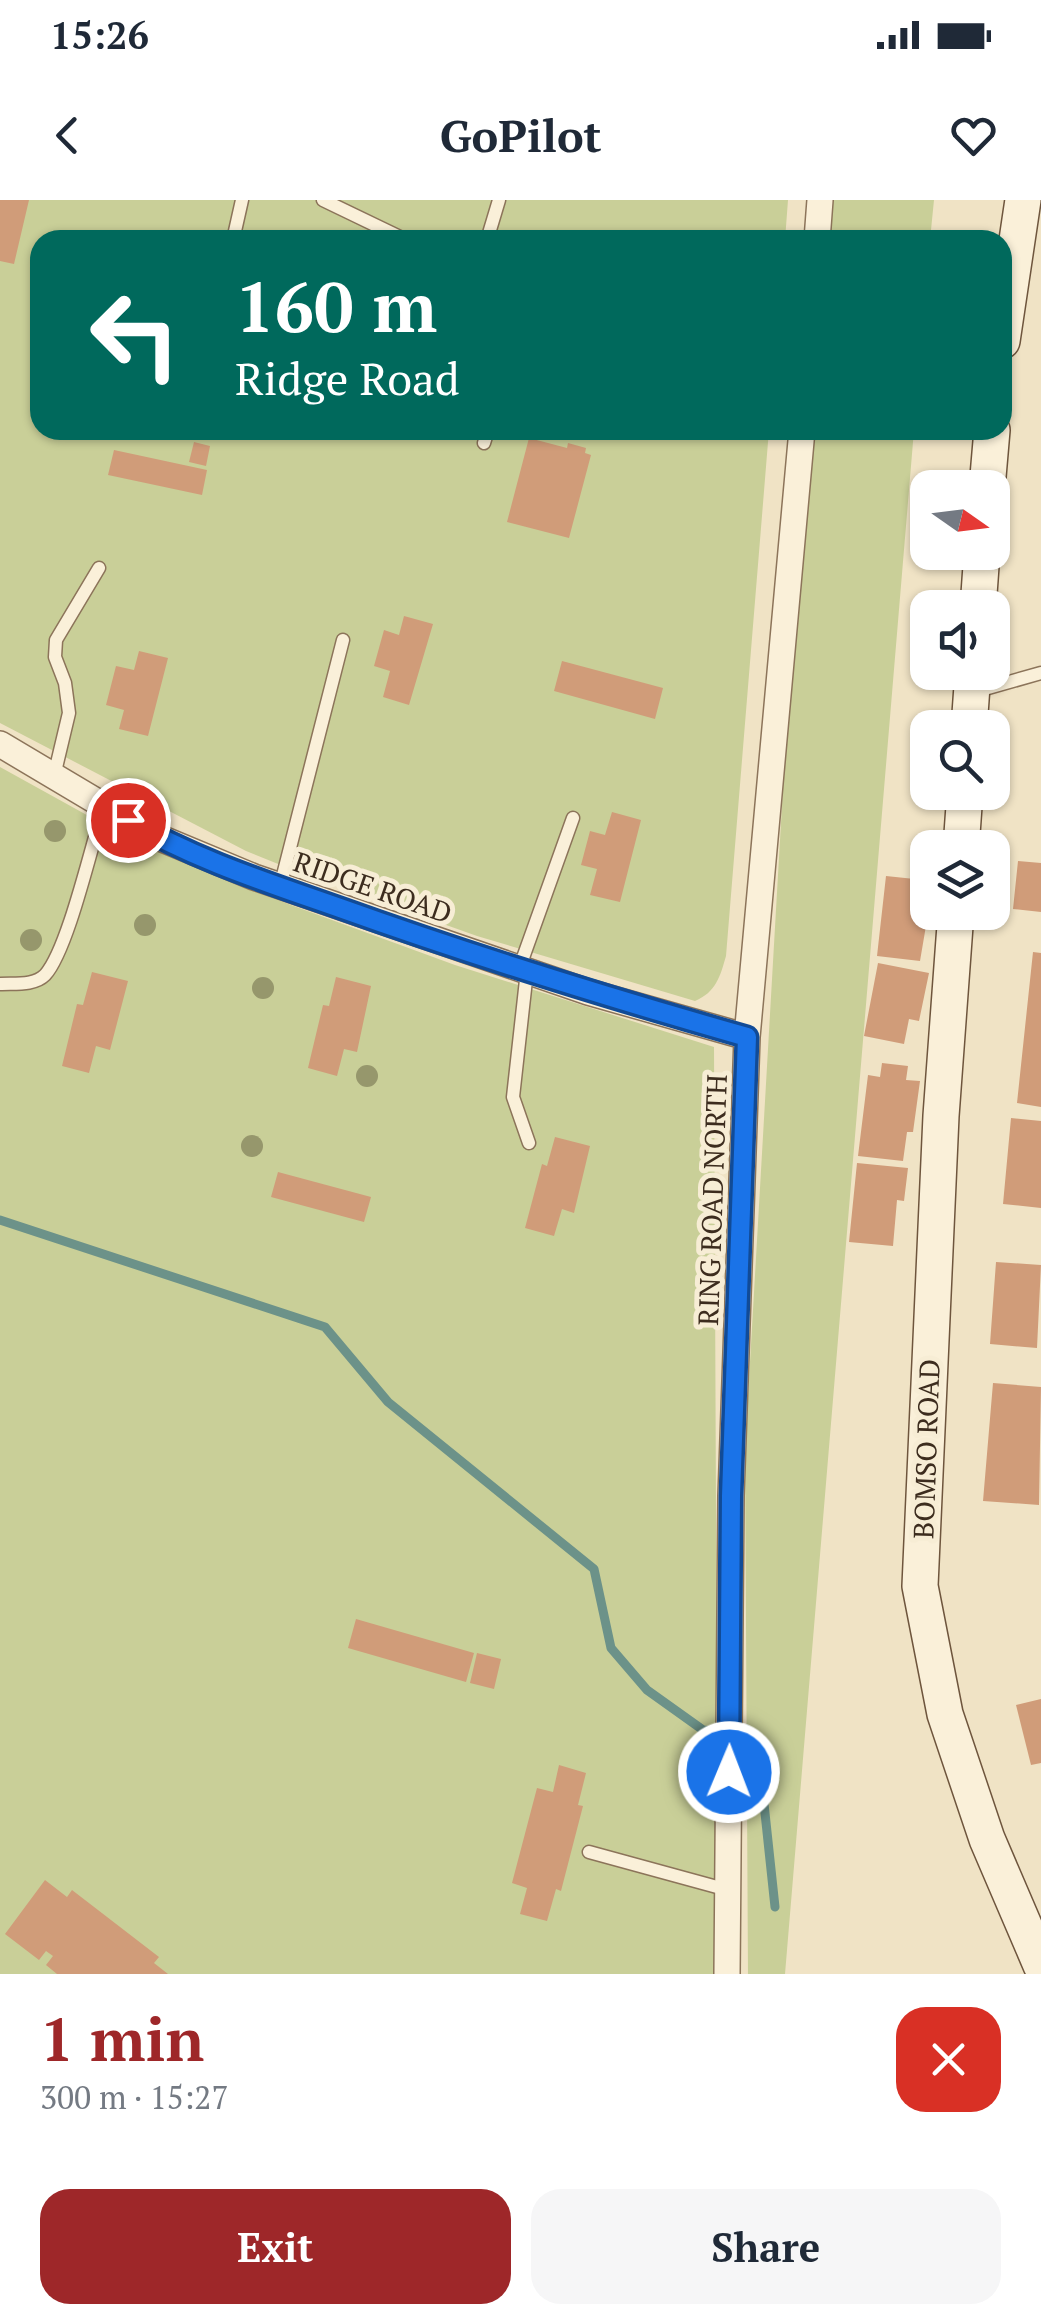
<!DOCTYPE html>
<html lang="en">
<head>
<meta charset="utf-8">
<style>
	body { margin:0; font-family:"PT Serif",serif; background:#f6f6f7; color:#1f2937; height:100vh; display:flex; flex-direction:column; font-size:38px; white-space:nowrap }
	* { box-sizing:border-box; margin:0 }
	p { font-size:32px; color:#747a83 }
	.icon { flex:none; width:55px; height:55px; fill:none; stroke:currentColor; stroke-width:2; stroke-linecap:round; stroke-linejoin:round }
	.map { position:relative; height:1774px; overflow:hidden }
	.drawer { display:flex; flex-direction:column; background:#fff; flex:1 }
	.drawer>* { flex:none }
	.top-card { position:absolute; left:30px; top:30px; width:982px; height:210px; border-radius:30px; box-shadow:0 2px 8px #0004; background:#00695c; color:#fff; overflow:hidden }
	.needle { width:65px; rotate:104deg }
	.buttons { position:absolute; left:910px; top:270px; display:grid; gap:20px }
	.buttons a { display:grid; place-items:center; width:100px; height:100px; border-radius:20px; background:#fff; box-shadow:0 2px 8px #0004; font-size:50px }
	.pin { position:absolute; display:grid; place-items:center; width:85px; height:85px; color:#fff; margin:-42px; border:5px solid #fff; border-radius:50%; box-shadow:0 2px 10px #0007 }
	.me { position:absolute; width:110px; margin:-55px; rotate:1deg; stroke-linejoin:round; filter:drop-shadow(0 0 8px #0008) }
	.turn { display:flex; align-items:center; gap:35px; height:210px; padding:0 40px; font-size:45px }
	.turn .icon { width:130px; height:130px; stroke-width:2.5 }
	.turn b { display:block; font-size:70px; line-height:85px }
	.round { display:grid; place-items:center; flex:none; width:105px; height:105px; border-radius:30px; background:#f6f6f7 }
	.headline { display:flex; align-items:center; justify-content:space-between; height:170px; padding:0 40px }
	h1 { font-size:60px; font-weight:800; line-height:75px; color:#9e2729 }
	.button { display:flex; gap:20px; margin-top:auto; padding:20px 40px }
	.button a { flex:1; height:115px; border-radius:30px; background:#9e2729; color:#fff; font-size:40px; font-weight:800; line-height:115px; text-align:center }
	.button a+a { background:#f6f6f7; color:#1f2937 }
	.status { display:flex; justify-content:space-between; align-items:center; height:70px; padding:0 50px; background:#fff; direction:ltr }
	.status svg { height:28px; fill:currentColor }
	header { display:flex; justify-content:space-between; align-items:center; height:130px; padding:0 40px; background:#fff; font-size:45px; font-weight:800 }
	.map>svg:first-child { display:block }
	.green { fill:#c9cf98 }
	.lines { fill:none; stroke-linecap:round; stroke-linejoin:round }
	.stream { stroke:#6c9289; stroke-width:9 }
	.building { fill:#d09c79 }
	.lane-casing { stroke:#8c745a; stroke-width:15 }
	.street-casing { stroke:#8c745a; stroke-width:28 }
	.secondary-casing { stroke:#6e553d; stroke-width:38 }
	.lane { stroke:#faf0d9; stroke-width:12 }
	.street { stroke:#faf0d9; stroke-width:25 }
	.secondary { stroke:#faf0d9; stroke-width:35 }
	.tree { fill:#96976c }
	.route-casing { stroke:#114b97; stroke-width:25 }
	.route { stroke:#1a73e8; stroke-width:18 }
	.labels { text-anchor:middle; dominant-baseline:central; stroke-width:10; stroke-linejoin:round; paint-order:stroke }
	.street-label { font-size:28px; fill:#3c2c1e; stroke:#f7edd5 }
</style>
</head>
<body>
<div class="status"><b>15:26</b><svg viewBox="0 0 49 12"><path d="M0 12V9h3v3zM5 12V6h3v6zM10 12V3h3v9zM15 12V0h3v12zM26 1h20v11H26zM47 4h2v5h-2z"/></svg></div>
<header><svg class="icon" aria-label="back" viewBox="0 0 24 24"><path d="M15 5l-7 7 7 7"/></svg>GoPilot<svg class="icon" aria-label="heart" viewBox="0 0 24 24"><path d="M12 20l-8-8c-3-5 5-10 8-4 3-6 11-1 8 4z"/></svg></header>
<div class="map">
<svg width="1041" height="1774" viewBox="0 0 1041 1774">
	<rect width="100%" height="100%" fill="#f0e3c5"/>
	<path class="green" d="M0 0H788L785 40H40V230H769L726 756C720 777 716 792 695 801L477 736 303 674 246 651 0 523Z
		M829 0H934L930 40H825Z
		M810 230H914L785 1774H748L745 1249 788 501Z
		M0 567 141 645 291 705 455 765 714 847 718 1774H0Z"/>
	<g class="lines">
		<path class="stream" d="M0 1020 325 1127 388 1202 594 1369 611 1448 647 1490 703 1530 714 1531
			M746 1529 757 1538 775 1707"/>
	</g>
	<path class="building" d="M0 0H29L14 64 0 61Z
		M529 238 567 248 568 243 586 248 585 253 591 255 569 338 507 322Z
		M194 242 210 246 206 266 189 262Z
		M114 250 207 270 202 295 108 275Z
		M404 416 433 424 409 505 383 497 390 471 374 466 384 430 399 435Z
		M139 451 168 458 148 536 119 529 124 510 106 505 116 466 134 470Z
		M562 461 663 488 655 519 554 491Z
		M612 612 641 620 620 702 590 695 597 669 581 665 590 631 605 635Z
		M1018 661 1041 663V712L1013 709Z
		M886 676 924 680 922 701H928V714L920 761 877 756Z
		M1033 752 1041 753V907L1017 903Z
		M878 763 929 773 919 821 909 819 904 844 864 836Z
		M92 772 128 781 110 850 96 846 89 873 62 866 77 804 83 805Z
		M336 777 371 786 357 852 344 849 337 876 308 868 323 805 329 806Z
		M882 863 908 866 906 880 920 881 913 932H907L903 961 858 956 868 875 880 877Z
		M1011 918 1041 921V1008L1003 1004Z
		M555 937 590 946 574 1013 562 1009 554 1036 525 1028 542 964 547 966Z
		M857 963 908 968 904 1001 897 1000 893 1046 849 1042Z
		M278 972 371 997 364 1022 271 997Z
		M996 1062 1041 1065 1037 1148 990 1144Z
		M993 1183 1041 1187 1039 1305 983 1301Z
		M356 1419 474 1453 466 1482 348 1448Z
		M477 1453 501 1459 494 1489 470 1483Z
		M1041 1499V1563L1031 1565 1016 1505Z
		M559 1565 586 1573 578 1605 583 1606 561 1691 556 1689 547 1721 520 1714 527 1688 512 1683 537 1588 553 1592Z
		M45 1680 67 1697 72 1690 159 1757 154 1763 168 1774H57L46 1765 53 1756 46 1751 39 1760 5 1734Z"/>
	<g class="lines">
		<defs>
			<path id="lane" d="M323 0 406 40
				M233 40 242 0
				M487 40 499 0
				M484 243 488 230
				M974 492 1041 473
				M54 576 69 513 65 483 55 457 56 440 99 368
				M280 687 343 440
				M519 769 573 618
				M527 771 513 897 529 943
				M0 784C14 783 34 786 45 775 68 750 92 643 104 606
				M589 1652 728 1690"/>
			<path id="street" d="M817 40 820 0
				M0 544 153 635 254 677 588 792 747 837
				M727 1774 731 1296 747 837 802 230"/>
			<path id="secondary" d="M1002 141 1023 0
				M987 288 992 230
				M978 408 982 352
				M969 528 973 472
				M961 648 965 592
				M956 712 941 916 920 1386 945 1514 987 1639 1041 1765"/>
		</defs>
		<use href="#lane" class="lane-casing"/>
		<use href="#street" class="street-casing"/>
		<use href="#secondary" class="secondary-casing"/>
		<use href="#lane" class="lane"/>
		<use href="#street" class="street"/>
		<use href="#secondary" class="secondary"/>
	</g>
	<g class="tree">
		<circle cx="55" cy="631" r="11"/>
		<circle cx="145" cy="725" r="11"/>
		<circle cx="31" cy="740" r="11"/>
		<circle cx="263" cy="788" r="11"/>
		<circle cx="367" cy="876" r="11"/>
		<circle cx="252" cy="946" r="11"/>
	</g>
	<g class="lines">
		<defs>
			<path id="route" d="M128 620C193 659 269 683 340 708 474 756 610 798 747 837L731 1296 729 1572"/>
		</defs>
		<use href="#route" class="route-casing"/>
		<use href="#route" class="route"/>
	</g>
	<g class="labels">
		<g class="street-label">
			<text transform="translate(373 687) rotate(19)">RIDGE ROAD</text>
			<text transform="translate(712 1000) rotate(-88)">RING ROAD NORTH</text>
			<text transform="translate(926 1249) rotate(-88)">BOMSO ROAD</text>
		</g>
	</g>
</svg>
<div class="buttons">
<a><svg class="needle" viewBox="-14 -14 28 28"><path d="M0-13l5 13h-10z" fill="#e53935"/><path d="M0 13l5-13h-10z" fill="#747a83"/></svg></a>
<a><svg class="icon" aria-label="sound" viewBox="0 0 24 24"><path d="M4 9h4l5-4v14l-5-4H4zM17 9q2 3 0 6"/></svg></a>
<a><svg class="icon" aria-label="search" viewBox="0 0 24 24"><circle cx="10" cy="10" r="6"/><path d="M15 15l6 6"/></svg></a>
<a><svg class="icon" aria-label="layers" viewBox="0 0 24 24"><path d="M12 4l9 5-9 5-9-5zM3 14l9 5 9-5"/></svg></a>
</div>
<div class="pin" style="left:128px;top:620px;background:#d93025"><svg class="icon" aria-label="arrive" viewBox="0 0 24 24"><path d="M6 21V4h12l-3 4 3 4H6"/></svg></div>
<svg class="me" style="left:729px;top:1572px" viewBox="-20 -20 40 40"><circle r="17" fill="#1a73e8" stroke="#fff" stroke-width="3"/><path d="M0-11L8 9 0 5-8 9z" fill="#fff"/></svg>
<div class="top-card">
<div class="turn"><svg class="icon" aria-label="left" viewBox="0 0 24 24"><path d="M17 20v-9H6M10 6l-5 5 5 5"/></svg><div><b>160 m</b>Ridge Road</div></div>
</div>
</div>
<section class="drawer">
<div class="headline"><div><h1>1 min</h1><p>300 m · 15:27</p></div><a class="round" style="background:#d93025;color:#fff"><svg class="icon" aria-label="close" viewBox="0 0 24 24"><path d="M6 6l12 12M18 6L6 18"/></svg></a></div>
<div class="button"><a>Exit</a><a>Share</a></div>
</section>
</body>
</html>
